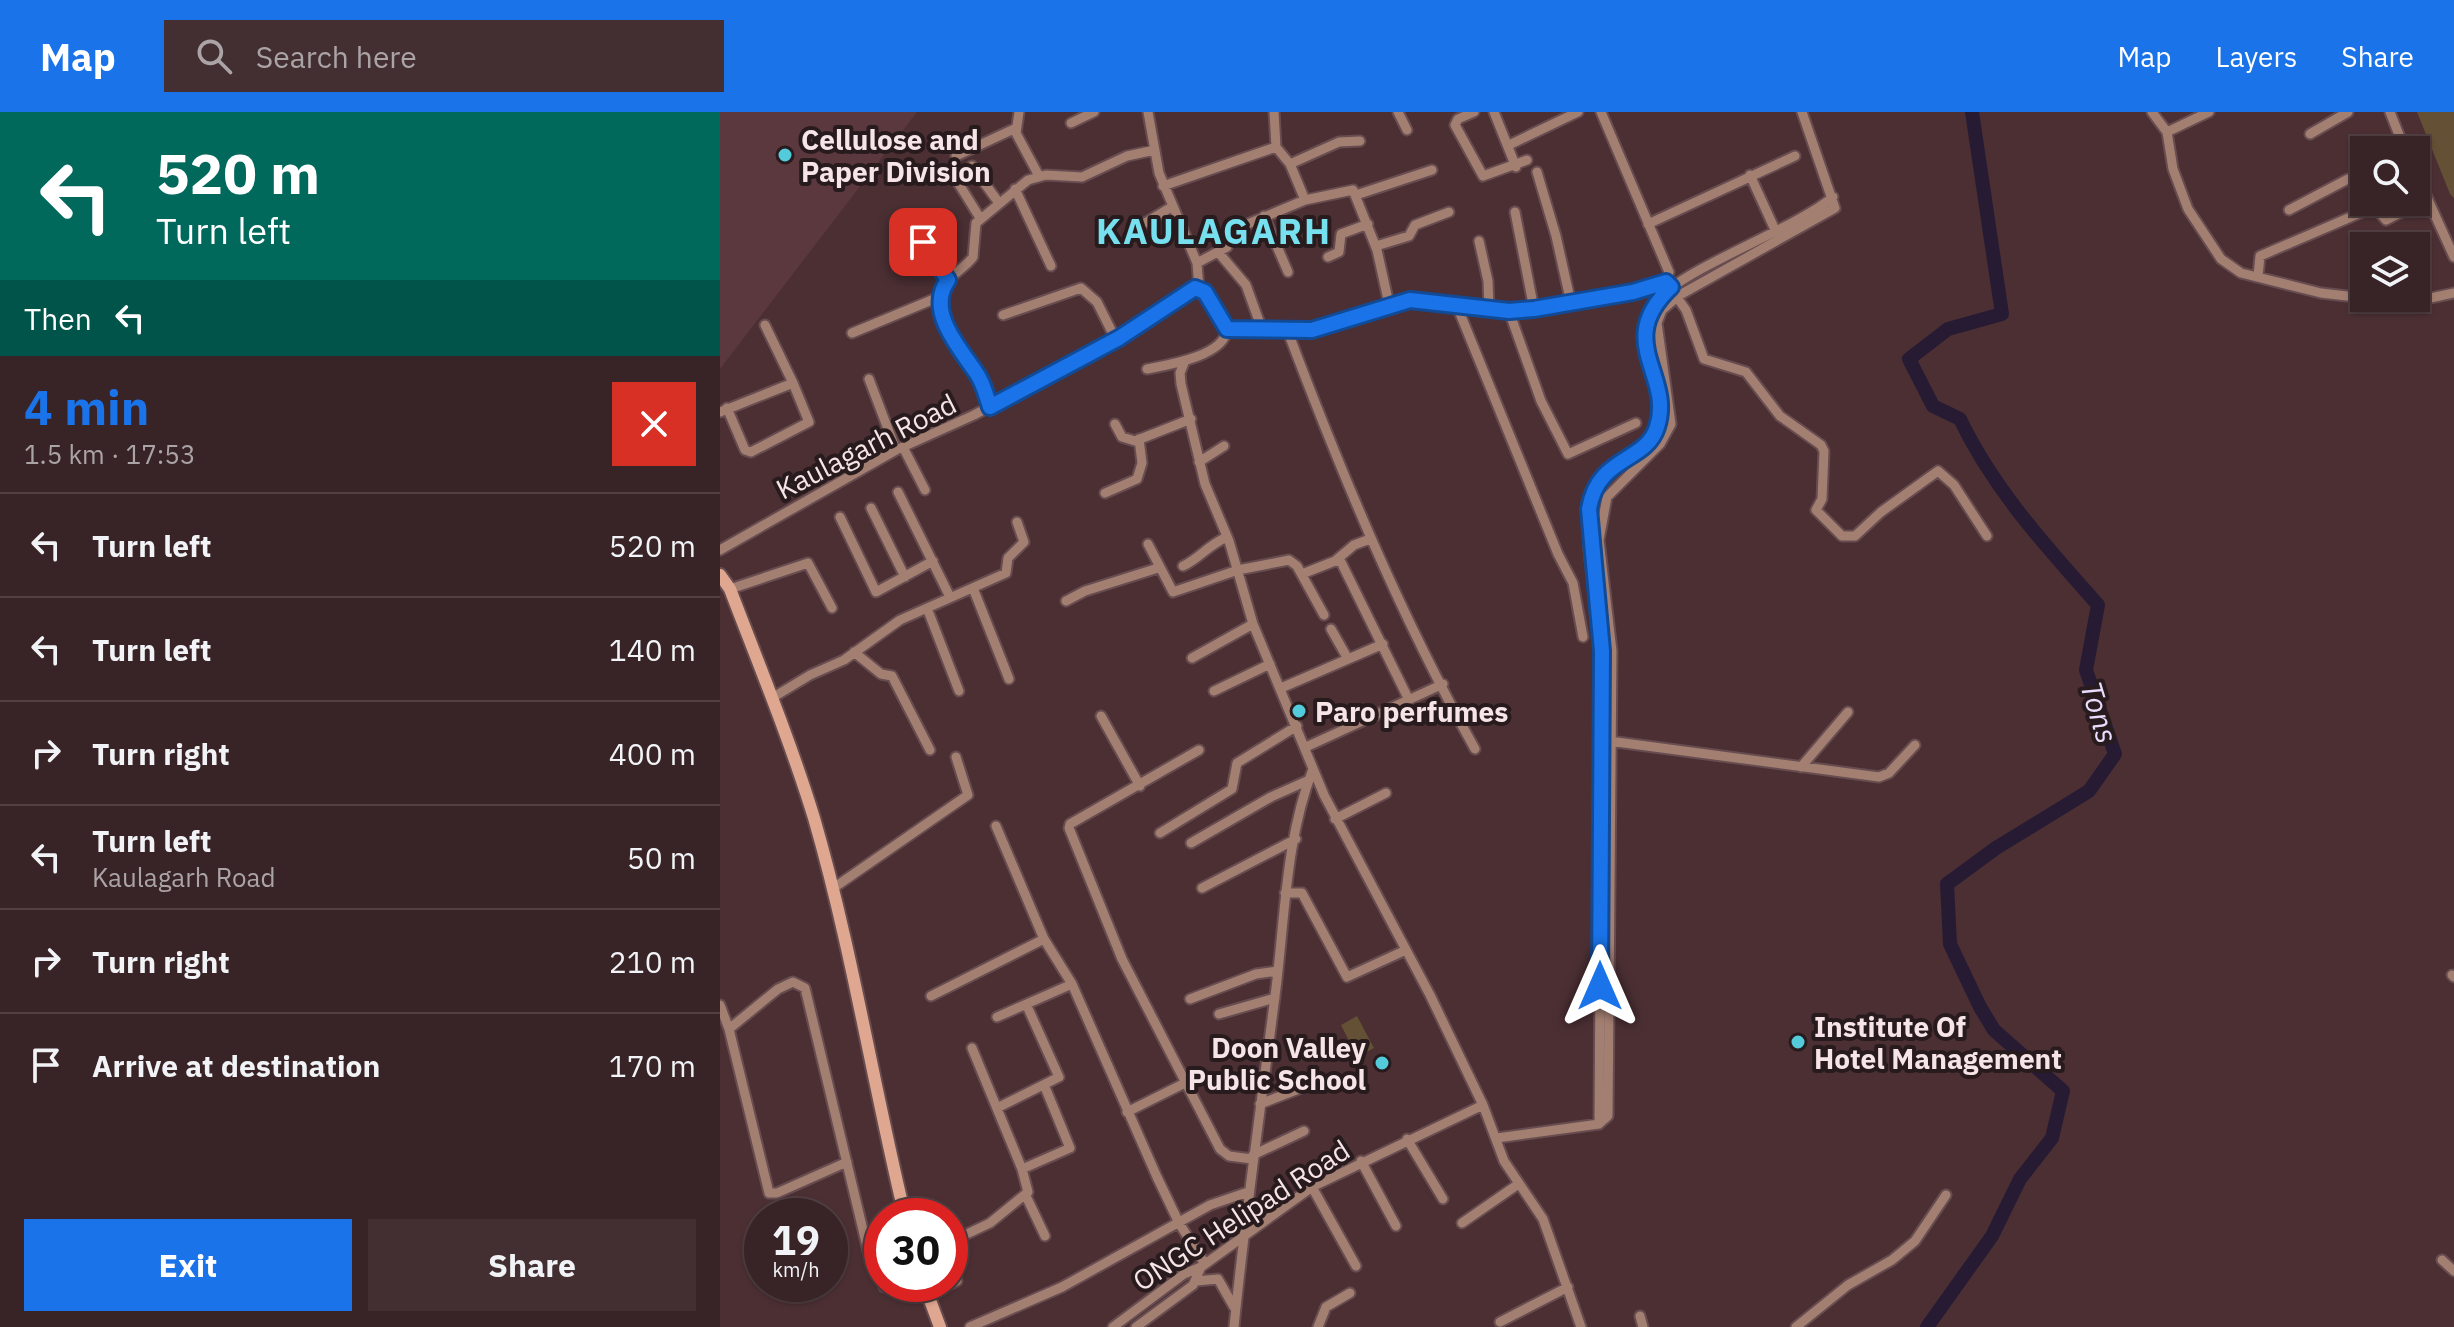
<!DOCTYPE html>
<html lang="en">
<head>
<meta charset="utf-8">
<style>
	body { margin:0; font-family:"IBM Plex Sans",sans-serif; background:#432f32; color:#f1f3f6; height:100vh; display:flex; flex-direction:column; font-size:30px; white-space:nowrap }
	* { box-sizing:border-box; margin:0 }
	p { font-size:26px; color:#aba4a7 }
	.icon { flex:none; width:44px; height:44px; fill:none; stroke:currentColor; stroke-width:2; stroke-linecap:round; stroke-linejoin:round }
	.map { position:relative; flex:1; overflow:hidden }
	.side { display:flex; flex-direction:column; background:#382326; width:720px }
	.side>* { flex:none }
	.hud { background:#00695c; color:#fff; overflow:hidden }
	.fabs { position:absolute; left:1630px; top:24px; display:grid; gap:16px }
	.fabs a { display:grid; place-items:center; width:80px; height:80px; border-radius:0px; background:#382326; box-shadow:0 2px 6px #0004,0 0 0 2px #524043; font-size:40px }
	.speed { position:absolute; left:24px; top:1086px; display:flex; gap:16px; font-size:40px; font-weight:700; text-align:center }
	.speed>* { display:grid; place-content:center; width:104px; height:104px; border-radius:50%; background:#382326; box-shadow:0 2px 6px #0004,0 0 0 2px #524043; line-height:1 }
	.speed small { font-size:20px; font-weight:400 }
	.speed .limit { border:12px solid #d22; background:#fff; color:#111 }
	.pin { position:absolute; display:grid; place-items:center; width:68px; height:68px; color:#fff; margin:-34px; border-radius:16px; box-shadow:0 4px 12px #0006 }
	.me { position:absolute; width:88px; margin:-44px; rotate:0deg; stroke-linejoin:round; filter:drop-shadow(0 0 6px #0008) }
	.turn { display:flex; align-items:center; gap:28px; height:168px; padding:0 24px; font-size:36px }
	.turn .icon { width:104px; height:104px; stroke-width:2.5 }
	.turn b { display:block; font-size:56px; line-height:68px }
	.then { display:flex; align-items:center; height:76px; padding:0 24px; background:#0003; gap:16px; font-size:30px }
	.round { display:grid; place-items:center; flex:none; width:84px; height:84px; border-radius:0px; background:#432f32 }
	.head { display:flex; align-items:center; justify-content:space-between; height:136px; padding:0 24px }
	h1 { font-size:48px; font-weight:700; line-height:60px; color:#1a73e8 }
	.primary-button { display:flex; gap:16px; margin-top:auto; padding:16px 24px }
	.primary-button a { flex:1; height:92px; border-radius:0px; background:#1a73e8; color:#fff; font-size:32px; font-weight:700; line-height:92px; text-align:center }
	.primary-button a+a { background:#432f32; color:#f1f3f6 }
	ul { padding:0; list-style:none }
	li { display:flex; align-items:center; gap:24px; height:104px; padding:0 24px; border-top:2px solid #524043 }
	li div { flex:1 }
	li b { display:block; font-size:30px }
	li em { font-style:normal }
	header { display:flex; align-items:center; gap:48px; box-sizing:border-box; height:112px; padding:0 40px; background:#1a73e8; color:#fff }
	header strong { font-size:38px }
	nav { display:flex; gap:44px; margin-inline-start:auto; font-size:28px }
	.search { width:560px; height:72px; background:#432f32; display:flex; align-items:center; gap:20px; box-sizing:border-box; padding:0 28px; border-radius:0px; color:#aba4a7; font-size:30px }
	main { display:flex; flex:1; min-height:0 }
	.map>svg:first-child { display:block }
	.built { fill:#5b383d }
	.green { fill:#635035 }
	.lines { fill:none; stroke-linecap:round; stroke-linejoin:round }
	.river { stroke:#271b34; stroke-width:14 }
	.street-casing { stroke:#674c50; stroke-width:13 }
	.secondary-casing { stroke:#674c50; stroke-width:16 }
	.street { stroke:#a37f71; stroke-width:9 }
	.secondary { stroke:#e0a790; stroke-width:12 }
	.route-casing { stroke:#114b97; stroke-width:20 }
	.route { stroke:#1a73e8; stroke-width:14 }
	.poi-dot { fill:#53cbdb; stroke:#281b1d; stroke-width:3 }
	.labels { text-anchor:middle; dominant-baseline:central; stroke-width:8; stroke-linejoin:round; paint-order:stroke }
	.poi-label { font-size:28px; font-weight:bold; fill:#f7e4e6; stroke:#281b1d; text-anchor:start }
	.street-label { font-size:28px; fill:#f7e4e6; stroke:#281b1d }
	.water-label { font-size:30px; font-style:italic; fill:#eadcfd; stroke:#281b1d }
	.district-label { font-size:36px; font-weight:bold; letter-spacing:2px; fill:#76e0ef; stroke:#281b1d }
</style>
</head>
<body>
<header>
<strong>Map</strong>
<div class="search"><svg class="icon" aria-label="search" viewBox="0 0 24 24"><circle cx="10" cy="10" r="6"/><path d="M15 15l6 6"/></svg>Search here</div>
<nav><a>Map</a><a>Layers</a><a>Share</a></nav>
</header>
<main>
<section class="side">
<div class="hud">
<div class="turn"><svg class="icon" aria-label="left" viewBox="0 0 24 24"><path d="M17 20v-9H6M10 6l-5 5 5 5"/></svg><div><b>520 m</b>Turn left</div></div>
<div class="then">Then<svg class="icon" aria-label="left" viewBox="0 0 24 24"><path d="M17 20v-9H6M10 6l-5 5 5 5"/></svg></div>
</div>
<div class="head"><div><h1>4 min</h1><p>1.5 km · 17:53</p></div><a class="round" style="background:#d93025;color:#fff"><svg class="icon" aria-label="close" viewBox="0 0 24 24"><path d="M6 6l12 12M18 6L6 18"/></svg></a></div>
<ul>
<li><svg class="icon" aria-label="left" viewBox="0 0 24 24"><path d="M17 20v-9H6M10 6l-5 5 5 5"/></svg><div><b>Turn left</b></div><em>520 m</em></li>
<li><svg class="icon" aria-label="left" viewBox="0 0 24 24"><path d="M17 20v-9H6M10 6l-5 5 5 5"/></svg><div><b>Turn left</b></div><em>140 m</em></li>
<li><svg class="icon" aria-label="right" viewBox="0 0 24 24"><path d="M7 20v-9h11M14 6l5 5-5 5"/></svg><div><b>Turn right</b></div><em>400 m</em></li>
<li><svg class="icon" aria-label="left" viewBox="0 0 24 24"><path d="M17 20v-9H6M10 6l-5 5 5 5"/></svg><div><b>Turn left</b><p>Kaulagarh Road</p></div><em>50 m</em></li>
<li><svg class="icon" aria-label="right" viewBox="0 0 24 24"><path d="M7 20v-9h11M14 6l5 5-5 5"/></svg><div><b>Turn right</b></div><em>210 m</em></li>
<li><svg class="icon" aria-label="arrive" viewBox="0 0 24 24"><path d="M6 21V4h12l-3 4 3 4H6"/></svg><div><b>Arrive at destination</b></div><em>170 m</em></li>
</ul>
<div class="primary-button"><a>Exit</a><a>Share</a></div>
</section>
<div class="map">
<svg width="1734" height="1215" viewBox="0 0 1734 1215">
	<rect width="100%" height="100%" fill="#4b2f33"/>
	<path class="built" d="M0 0H197L0 257Z"/>
	<path class="green" d="M1697 0H1734V86L1730 82Z
		M637 904 654 936 637 945 621 913Z"/>
	<g class="lines">
		<path class="river" d="M1207 1215 1272 1124 1300 1067 1332 1026 1343 979 1274 918 1260 895 1230 832 1227 772 1276 736 1369 679 1395 642 1366 558 1378 493C1326 434 1274 378 1240 307L1213 294 1189 247 1228 217 1282 202 1252 0"/>
		<defs>
			<path id="street" d="M299 0 296 21 319 64
				M554 0 556 35
				M678 0 687 18
				M754 0 738 7 735 13 763 64 807 48
				M774 0 796 55
				M881 0 949 160 946 170
				M1432 0 1447 20 1453 57 1468 97 1501 147 1521 161 1601 181 1644 186
				M1670 0 1685 38
				M351 11 374 0
				M1447 20 1489 0
				M1590 22 1628 0
				M789 33 858 0
				M556 35 570 52 585 88
				M236 44 296 16
				M570 52 619 30 640 29
				M252 54 279 91
				M817 60 836 124 851 191
				M1696 61 1734 145
				M1030 63 1056 120
				M234 64 260 106
				M443 74 556 35
				M295 77 331 154
				M636 83 712 58
				M1652 92 1666 108 1708 87
				M1569 98 1628 67H1635L1644 81
				M795 100 814 197
				M544 104 568 160
				M928 112 1075 44
				M196 114 228 168
				M410 120 453 94
				M759 129 768 169 769 198
				M656 134 689 124 695 113 729 100
				M499 141 526 173 543 220
				M608 145 619 140 621 122 648 112
				M477 151 507 135 518 116 585 88 633 78 657 138 669 192
				M1538 164 1540 144 1654 95
				M1649 186 1701 188 1734 181
				M737 194 838 442 853 471 863 525
				M789 199 821 289 848 342 916 311
				M283 203 361 176 377 190 396 228
				M507 217 592 218 669 192 690 188 789 199 814 197 913 180 946 170 966 198 984 247 1026 260 1060 304 1101 333 1104 339 1102 387 1096 398 1122 424H1135L1161 400 1218 359 1234 373 1267 424
				M568 220C622 363 680 503 755 637
				M132 221 219 185
				M464 251 460 261 461 272 485 372 509 429 533 512 604 683 710 883 763 993 784 1049 823 1107 861 1215
				M427 257C448 253 505 244 507 217L493 190 479 176 477 151 439 61 428 0
				M149 267 176 338
				M270 295C266 283 263 270 256 259 243 240 208 201 222 176 230 163 244 157 253 145L256 111 308 68 326 63 362 65 407 44 435 38
				M7 296 25 338 31 340 89 310 73 271
				M0 300 73 271 45 213
				M395 312 402 325 415 329 471 307
				M183 335 205 378
				M479 350 504 334
				M178 380 230 485
				M385 381 417 367 422 351 419 327
				M151 396 185 465
				M120 405 156 480 213 449
				M428 432 453 480 518 458 569 448 577 454 604 503
				M0 438 176 338 254 303 399 226 449 190 479 176
				M615 449 634 433 650 427
				M463 454C480 446 488 433 507 425
				M582 462 615 449 621 450 688 586
				M253 476 289 567
				M10 477 88 451 112 496
				M346 489 365 479 438 456
				M207 496 239 579
				M611 517 628 547
				M134 540 161 562 172 564 210 638
				M472 546 533 512
				M561 576 663 532
				M494 579 550 552
				M52 586 90 563 124 548 180 508 286 461 288 446 304 430 297 410
				M381 604 420 674
				M889 629 1159 665 1169 661 1195 633
				M586 635 723 572
				M479 638 350 712 349 716 402 847 500 1037 509 1044 532 1047
				M1081 655 1128 600
				M615 707 666 681
				M276 714 324 827 352 872 437 1065 459 1111 485 1152
				M440 721 512 677 517 651 577 614
				M471 731 551 685 589 668
				M482 776 576 727
				M112 777 248 683 236 645
				M565 781H582L627 865 686 838
				M1732 863 1734 865
				M211 884 324 827
				M470 887 536 862 558 859
				M0 893 9 917 49 1081H57L127 1050
				M499 902 555 886
				M277 905 352 872
				M9 917 58 877 73 870 85 876 148 1139 164 1175
				M540 992 589 973
				M277 996 339 965 307 894
				M407 1000 465 971
				M879 1012C879 908 880 803 881 698 881 646 884 593 882 541 880 493 864 444 869 396 874 345 934 348 940 306 945 269 911 229 933 193 953 160 1074 118 1113 85
				M777 1026 879 1012 888 1004 892 539 879 428 887 385 940 332 951 312 937 211 942 198 958 184 1115 96 1082 0
				M687 1027 723 1087
				M533 1043 584 1019
				M641 1049 676 1114
				M302 1057 350 1036 325 975
				M592 1075 636 1154
				M306 1084 325 1124
				M742 1111 797 1073
				M230 1130 270 1111 308 1080 302 1057 252 936
				M1722 1148 1734 1159
				M476 1169 498 1167 514 1195
				M208 1183 237 1169
				M920 1204 923 1215
				M780 1210 848 1175
				M250 1215 342 1175 490 1093 528 1080
				M393 1215 464 1162 481 1155 592 1075 763 993
				M416 1215 473 1173 481 1155
				M514 1215C525 1104 541 994 555 884 565 809 565 728 593 657
				M598 1215 606 1195 630 1181
				M1076 1215 1128 1173 1172 1148 1195 1129 1226 1083"/>
			<path id="secondary" d="M0 463 10 477C39 553 70 628 94 706 132 837 153 972 185 1104
				M204 1172 220 1215"/>
		</defs>
		<use href="#street" class="street-casing"/>
		<use href="#secondary" class="secondary-casing"/>
		<use href="#street" class="street"/>
		<use href="#secondary" class="secondary"/>
	</g>
	<g class="lines">
		<defs>
			<path id="route" d="M203 130 228 168C206 198 238 234 255 259 263 269 266 283 270 295L399 226 475 176 485 180 507 217 592 218 690 188 789 199 814 197 913 180 946 170 951 175C893 230 954 263 937 315 926 351 878 343 869 397L882 539 880 874"/>
		</defs>
		<use href="#route" class="route-casing"/>
		<use href="#route" class="route"/>
	</g>
	<g class="poi-dot">
		<circle cx="65" cy="43" r="8"/>
		<circle cx="579" cy="599" r="8"/>
		<circle cx="1078" cy="930" r="8"/>
		<circle cx="662" cy="951" r="8"/>
	</g>
	<g class="labels">
		<g class="poi-label">
			<text x="81" y="27">Cellulose and<tspan x="81" dy="32">Paper Division</tspan></text>
			<text x="595" y="599">Paro perfumes</text>
			<text x="1094" y="914">Institute Of<tspan x="1094" dy="32">Hotel Management</tspan></text>
			<text x="646" y="935" text-anchor="end">Doon Valley<tspan x="646" dy="32">Public School</tspan></text>
		</g>
		<g class="street-label">
			<text transform="translate(146 334) rotate(-27)">Kaulagarh Road</text>
			<text transform="translate(521 1103) rotate(-33)">ONGC Helipad Road</text>
		</g>
		<g class="water-label">
			<text transform="translate(1380 600) rotate(73)">Tons</text>
		</g>
		<g class="district-label">
			<text x="494" y="118">KAULAGARH</text>
		</g>
	</g>
</svg>
<div class="fabs">
<a><svg class="icon" aria-label="search" viewBox="0 0 24 24"><circle cx="10" cy="10" r="6"/><path d="M15 15l6 6"/></svg></a>
<a><svg class="icon" aria-label="layers" viewBox="0 0 24 24"><path d="M12 4l9 5-9 5-9-5zM3 14l9 5 9-5"/></svg></a>
</div>
<div class="speed"><div>19<small>km/h</small></div><div class="limit">30</div></div>
<div class="pin" style="left:203px;top:130px;background:#d93025"><svg class="icon" aria-label="arrive" viewBox="0 0 24 24"><path d="M6 21V4h12l-3 4 3 4H6"/></svg></div>
<svg class="me" style="left:880px;top:874px" viewBox="-20 -20 40 40"><path d="M0-17L14 15 0 8-14 15z" fill="#1a73e8" stroke="#fff" stroke-width="4"/></svg>
</div>
</main>
</body>
</html>
